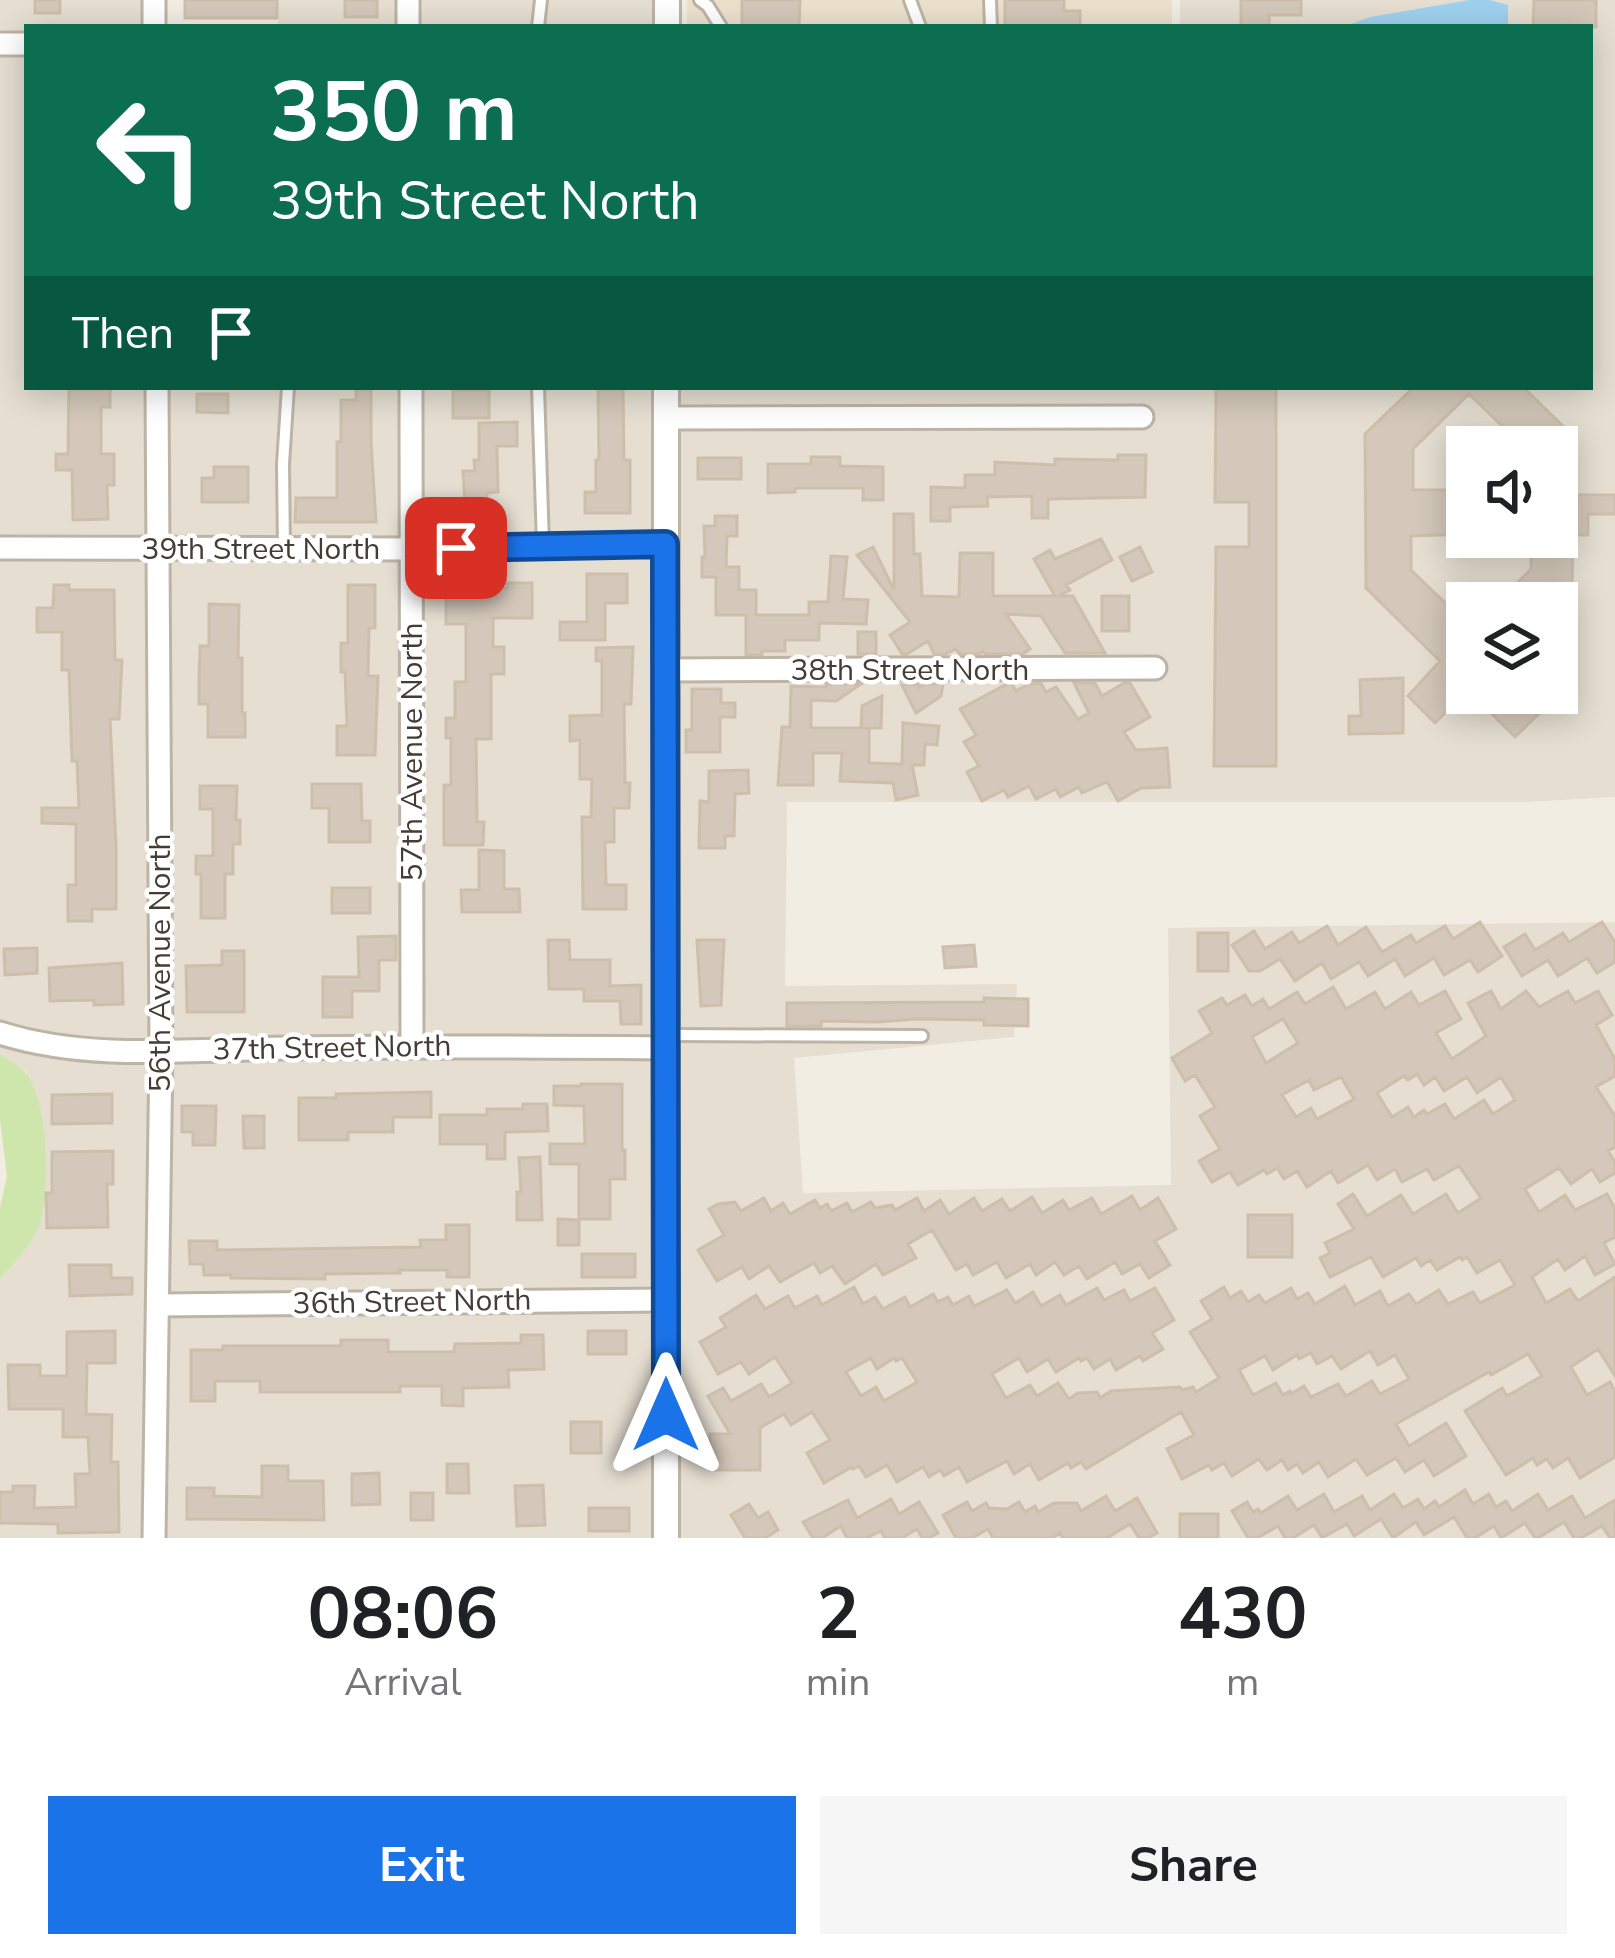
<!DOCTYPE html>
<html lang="en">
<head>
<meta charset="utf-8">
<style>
	body { margin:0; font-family:"Nunito Sans",sans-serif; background:#f6f6f6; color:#202124; height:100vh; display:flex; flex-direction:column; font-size:45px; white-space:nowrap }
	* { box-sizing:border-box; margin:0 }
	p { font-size:39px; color:#757577 }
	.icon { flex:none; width:66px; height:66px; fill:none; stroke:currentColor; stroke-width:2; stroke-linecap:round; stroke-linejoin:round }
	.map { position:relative; height:1538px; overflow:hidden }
	.details { display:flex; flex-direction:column; background:#fff; flex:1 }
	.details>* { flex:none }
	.top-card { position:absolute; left:24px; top:24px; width:1569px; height:366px; border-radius:0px; box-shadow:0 6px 30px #0003; background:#0b6e4f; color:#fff; overflow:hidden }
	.controls { position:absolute; left:1446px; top:426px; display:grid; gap:24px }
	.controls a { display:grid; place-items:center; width:132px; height:132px; border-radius:0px; background:#fff; box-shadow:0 6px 30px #0003; font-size:60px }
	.pin { position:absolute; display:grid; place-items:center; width:102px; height:102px; color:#fff; margin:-51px; border-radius:24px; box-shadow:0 6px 18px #0006 }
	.me { position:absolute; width:132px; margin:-66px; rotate:0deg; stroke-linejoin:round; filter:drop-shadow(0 0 9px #0008) }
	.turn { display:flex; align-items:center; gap:42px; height:252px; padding:0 48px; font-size:54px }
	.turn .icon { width:156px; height:156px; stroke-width:2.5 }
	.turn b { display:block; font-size:84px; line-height:102px }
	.then { display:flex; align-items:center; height:114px; padding:0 48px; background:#0003; gap:24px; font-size:45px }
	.eta { display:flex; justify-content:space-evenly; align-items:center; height:204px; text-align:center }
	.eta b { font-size:72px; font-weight:700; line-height:84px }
	.primary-button { display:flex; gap:24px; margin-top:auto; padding:24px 48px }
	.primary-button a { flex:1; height:138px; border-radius:0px; background:#1a73e8; color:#fff; font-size:48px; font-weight:700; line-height:138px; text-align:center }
	.primary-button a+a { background:#f6f6f6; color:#202124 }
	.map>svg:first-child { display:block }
	.residential { fill:#e5ded1; fill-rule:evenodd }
	.education { fill:#ebe1cd }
	.green { fill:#cee6ac }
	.water { fill:#9fd1ef }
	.building { fill:#d3c8b9; stroke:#cebfac; stroke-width:3; fill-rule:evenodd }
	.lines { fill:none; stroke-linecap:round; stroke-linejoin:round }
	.service-casing { stroke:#bdb4a6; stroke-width:16 }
	.minor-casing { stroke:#bdb4a6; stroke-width:27 }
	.tertiary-casing { stroke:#bdb4a6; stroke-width:30 }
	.service { stroke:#fff; stroke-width:10 }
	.minor { stroke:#fff; stroke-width:21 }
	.tertiary { stroke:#fff; stroke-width:24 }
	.route-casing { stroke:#114b97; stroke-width:30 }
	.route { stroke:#1a73e8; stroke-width:21 }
	.labels { text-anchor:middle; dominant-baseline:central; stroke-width:9; stroke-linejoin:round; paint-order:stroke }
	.street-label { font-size:30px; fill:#433d34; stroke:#fff }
</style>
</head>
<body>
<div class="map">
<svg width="1615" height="1538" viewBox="0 0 1615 1538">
	<rect width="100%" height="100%" fill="#f2ede3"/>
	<path class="residential" d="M0 0H144V27H27V35H0Z
		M278 0H399L398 27H278Z
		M418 0H657V27H418Z
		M1180 0H1469L1370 17 1343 27H1180Z
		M1490 0H1615V797L1526 802H787L785 986 1017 984 1014 1037 794 1058 803 1193 1171 1185 1168 928 1615 922V1538H675V679H957L1164 676 1163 659 675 661V427L1152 425 1151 408 675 409V387H1590V27H1508V5ZM1467 447H1557V537H1467ZM1467 603H1557V693H1467Z
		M0 53H27V387H147L148 540 0 539Z
		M166 387H401L402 540H168Z
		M420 387H656V536L422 540Z
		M656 553V1039L422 1037V557Z
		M0 557H148L151 1041 90 1043 0 1024Z
		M168 557H402V1037L171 1041Z
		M0 1043 30 1052 89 1060 151 1059 144 1538H0V1279L19 1257 27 1072 0 1054Z
		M412 1055 656 1056V1291L169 1296 171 1059Z
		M656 1309V1538H164L169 1313Z"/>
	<path class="education" d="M687 0H1172V27H687Z"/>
	<path class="green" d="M0 1054C7 1059 17 1064 23 1070 49 1096 51 1192 39 1226 31 1245 14 1263 0 1279V1208L7 1176 0 1120Z"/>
	<path class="water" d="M1469 0H1490L1508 5V27H1343L1370 17Z"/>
	<path class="building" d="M35 0H60V13H35Z
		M185 0H277V18H185Z
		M345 0H377V17H345Z
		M742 0H800L799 27H742Z
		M1005 0H1064V11H1080V27H1005Z
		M1241 0H1301V15H1269V27H1241Z
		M1534 0H1596V27H1533Z
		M69 387H110V407H101V454H114V485H107L108 519 73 520 72 470H56V454H68Z
		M598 387H623L624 460H630V513H585V492H596V460H599Z
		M1216 387H1276V766H1214L1216 547H1249V502H1215Z
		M1414 387H1523L1572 435V495H1615V514H1588V535H1573L1572 588 1558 603H1497L1531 569V537H1557V447H1524L1469 394 1413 449V490H1467V534L1411 536V570L1467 624V691L1435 723 1408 696 1440 661 1366 588 1365 434Z
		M356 389H371V442L376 522H295L296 498H337V442H341V400H356Z
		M453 390H489V418H453Z
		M197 394H228V413L197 412Z
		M517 422V446H497L498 492 487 493V504L465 505 463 471H475L474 460H479V423Z
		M1118 455H1146L1145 497 1048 499V518H1032V496L987 497 988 506 950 507V521H931V487L965 488V475H995V462L1055 465V459L1118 460Z
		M811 457H840V466L883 467V500H863V488H795V492L768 493V464H811Z
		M698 458H741V479H698Z
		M214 467H248V502H202V478H214Z
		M894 514H913L914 554H920L922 596 959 597 960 553H993V596H1055L1034 559 1050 550 1055 559 1101 539 1112 560 1066 585 1070 590 1059 596H1073L1105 653H1065L1041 616 1006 614 1030 649 1023 654H985L983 651 979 654H959L956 649 945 654H934L928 641 907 654H902L890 635 910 622 857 555 873 547 894 590Z
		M715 516H737V536H727L726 567H739V590H756V615H809V602H828L831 556 847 557 843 599 868 600 866 624 819 623V640H785V651H762V655H746V615H716V577H702V557H705L704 526H715Z
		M1140 547 1152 572 1132 581 1120 557Z
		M587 574H627V603H605V640H560V622H587Z
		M507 583H532V618H493V647H504V674H491V739H476L477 822H484L483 845H444V785H451V738H446V718H455V682H466V624H446V590L507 588Z
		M54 585H69V590H114L115 660H122L119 719H110L116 846V909H92V921H68V885H76V824L42 823V808H79L77 761H72L69 670H62V632H37V608H53Z
		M348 585H375V628H369L368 676H378L375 755H337V726H347L345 672H341V643H348Z
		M1102 596H1129V631H1102Z
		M209 604 239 605 238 658H242V713H245V737H208V704H199V680L200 646H209Z
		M858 632H876V654H858Z
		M633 647 631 704H624L625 783H630L629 808H614V842H605L606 885H626V909H583L582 817H591L592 779H580V740L570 741V716L602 715V661H596V648Z
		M1403 678V733L1349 734V716H1361L1360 680Z
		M1041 683 1046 692 1056 687 1078 719 1089 713 1074 683H1095L1102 696 1124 683H1130L1150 717 1124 732 1136 750 1167 748 1170 787 1141 788 1118 801 1107 782 1082 793 1079 787 1060 797 1056 789 1036 799 1029 786 1008 797 1004 790 982 801 967 772 979 766 964 742 976 735 960 709 1007 684H1012L1016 691 1029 684Z
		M826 684H861L836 701 811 700V728H869V763L902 764 903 723 939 726 937 745 925 744 924 765H912L918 795 896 800 893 783 840 781 842 753H813V785H778L782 727H790L791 686 826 687Z
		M918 684 919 687 926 684H943L941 696 916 713 902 685Z
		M692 689H721V703H735V717H720V752H686V730H692Z
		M1471 693H1537L1548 705 1515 737Z
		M882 696 881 728H861L862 706Z
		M748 770 749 793 735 794 734 836H725V848H699L700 801 709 802V771Z
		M312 784H361L362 821H370V842H329V808H312Z
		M200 786H237L236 820H240V844H233V874H225V918H201V874H196V856H213V809H200Z
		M479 850 504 851V889H519L520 912H462L461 890H479Z
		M332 888H370V913H332Z
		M1480 922 1502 956 1478 972 1470 960 1444 975 1434 958 1405 976 1395 959 1368 976 1359 962 1331 979 1322 963 1295 981 1280 959 1260 971H1249L1232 945 1254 931 1265 949 1292 932 1299 943 1327 926 1338 945 1366 927 1382 952 1411 935 1416 943 1445 926 1453 939Z
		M1602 922 1615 942V962L1597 973 1587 958 1558 976 1548 960 1522 976 1504 947 1525 934 1535 950 1563 933 1569 942Z
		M1198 933H1228V971H1198Z
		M396 936V960H379V991H352V1017H323V977H359L358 937Z
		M548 940H569L570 960H610V986L641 985V1024H621L620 1001H584V989H549Z
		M697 940H724L721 1005 701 1006Z
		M974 945 976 966 945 968 943 947Z
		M37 948V973L5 975 4 949Z
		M222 951H244V1012H187L186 966 222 965Z
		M122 963 123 1004 94 1005V1000L50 1001 49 968Z
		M1333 987 1346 1009 1375 992 1385 1009 1411 992 1419 1005 1445 991 1461 1019 1436 1033 1452 1059 1486 1036 1468 1003 1491 991 1501 1009 1526 991 1539 1007 1568 991 1575 1003 1598 991 1612 1015 1596 1025 1615 1059V1076L1596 1087 1615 1116V1147L1608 1151 1615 1162V1173L1600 1182 1592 1169 1571 1184 1559 1168 1525 1189 1539 1212 1565 1195 1575 1210 1607 1194 1615 1209V1237L1604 1243 1615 1264 1595 1275 1585 1256 1565 1270 1558 1259 1532 1277 1546 1303 1570 1289 1578 1301 1615 1277V1376L1598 1349 1571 1367 1587 1395 1610 1382 1615 1391V1457L1580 1478 1568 1458 1553 1468 1547 1459 1537 1465 1533 1458 1506 1475 1465 1411 1502 1388 1507 1396 1542 1376 1528 1354 1491 1375 1489 1372 1396 1424 1409 1446 1446 1423 1466 1456 1434 1476 1424 1460 1405 1472 1396 1458 1367 1475 1356 1459 1328 1477 1319 1462 1303 1473 1297 1464 1288 1470 1282 1460 1267 1470 1259 1459 1232 1476 1224 1463 1212 1470 1209 1465 1182 1479 1167 1449 1194 1435 1181 1412 1086 1469 1081 1462 1071 1468 1068 1463 1039 1480 1030 1464 1014 1474 1007 1461 967 1482 959 1467 944 1476 940 1470 929 1477 923 1467 897 1482 887 1465 866 1477 859 1466 853 1469 852 1467 824 1483 807 1453 830 1440 812 1412 791 1425 784 1414 760 1428V1470H710V1434H730L708 1396 723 1388 731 1401 761 1384 769 1397 792 1383 775 1357 749 1374 741 1362 718 1374 700 1342 726 1327 720 1318 756 1295 765 1309 788 1296 795 1308 817 1296 822 1305 854 1287 863 1304 875 1297 883 1309 905 1297 910 1307 933 1294 938 1302 948 1297 953 1305 969 1296 974 1306 1007 1290 1015 1303 1033 1292 1041 1306 1060 1295 1066 1305 1097 1288 1104 1300 1124 1290 1130 1301 1155 1288 1174 1320 1152 1333 1163 1349 1143 1361 1140 1356 1116 1370 1110 1359 1094 1369 1087 1358 1081 1361 1079 1358 1056 1372 1048 1359 1027 1372 1019 1358 992 1374 1006 1398 1030 1385 1037 1396 1058 1383 1069 1399 1078 1393 1097 1392 1100 1398 1111 1391 1180 1387 1182 1390 1193 1387 1196 1392 1219 1378 1190 1332 1212 1319 1201 1301 1224 1287 1230 1298 1241 1291 1248 1302 1259 1295 1265 1303 1291 1288 1297 1299 1308 1293 1315 1304 1345 1286 1355 1305 1380 1291 1388 1306 1409 1294 1416 1304 1439 1290 1448 1304 1473 1292 1480 1303 1515 1285 1500 1260 1477 1273 1467 1257 1462 1260 1460 1257 1437 1270 1430 1260 1421 1266 1416 1258 1383 1277 1371 1257 1330 1277 1320 1258 1330 1253 1325 1243 1354 1229 1338 1204 1353 1194 1367 1216 1401 1195 1413 1214 1446 1194 1458 1213 1481 1198 1459 1166 1434 1180 1427 1169 1402 1182 1395 1169 1377 1180 1368 1165 1338 1183 1331 1171 1307 1187 1297 1171 1284 1179 1277 1168 1267 1174 1264 1170 1238 1185 1230 1172 1212 1182 1199 1161 1220 1149 1200 1116 1215 1107 1195 1075 1185 1081 1172 1058 1212 1033 1199 1011 1222 998 1227 1005 1245 995 1252 1006 1263 999 1269 1009 1297 992 1305 1004ZM1283 1019 1298 1043 1266 1063 1252 1037ZM1417 1074 1424 1085 1435 1077 1444 1091 1467 1077 1477 1093 1501 1077 1515 1100 1493 1114 1484 1100 1454 1119 1445 1104 1427 1114 1424 1110 1414 1117 1408 1107 1392 1117 1377 1093 1404 1076 1408 1080ZM1341 1077 1354 1099 1317 1119 1311 1108 1296 1117 1282 1095 1309 1080 1314 1090ZM1370 1351 1378 1365 1395 1355 1409 1379 1380 1394 1372 1381 1346 1396 1338 1384 1311 1397 1304 1386 1291 1394 1290 1391 1283 1395 1276 1383 1253 1395 1239 1370 1265 1356 1273 1370 1297 1355 1299 1359 1311 1353 1317 1364 1332 1356 1341 1369ZM871 1358 877 1369 894 1358 896 1361 902 1358 917 1382 884 1401 876 1387 861 1396 846 1372Z
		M984 998 1028 999V1026L984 1025V1020L917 1019 878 1022 821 1021V1026H787V1003L984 1002Z
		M581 1084H622V1150H625V1179H610V1219H579V1164H550V1144H585L584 1106 554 1105V1086H581Z
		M431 1092V1117H393V1132H348V1140H299V1098H336V1094Z
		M112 1094V1123L52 1124V1095Z
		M523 1104H547L548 1131 505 1132V1159H487V1144H440V1115H487V1109H523Z
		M182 1106H216L215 1145H193V1132H182Z
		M243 1116H264V1148H244Z
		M113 1151V1184H107L108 1227 47 1228 46 1193H52V1152Z
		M540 1157 542 1220H517V1192H521L519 1158Z
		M1132 1196 1140 1210 1158 1198 1176 1229 1155 1241 1170 1265 1149 1278 1140 1264 1122 1274 1115 1262 1087 1279 1079 1266 1064 1275 1055 1262 1036 1275 1030 1264 1006 1278 997 1262 973 1275 967 1264 956 1270 932 1230 908 1244 916 1258 883 1275 876 1264 845 1284 832 1266 820 1273 814 1263 780 1282 769 1266 749 1279 742 1267 717 1281 698 1250 724 1235 709 1209 718 1204 735 1202 741 1211 764 1198 771 1211 783 1203 790 1214 815 1200 820 1208 827 1204 831 1211 847 1203 852 1212 871 1202 875 1208 892 1205 895 1210 917 1198 924 1211 940 1200 949 1214 974 1198 982 1211 1002 1199 1010 1211 1032 1197 1042 1213 1063 1200 1069 1210 1092 1198 1101 1214Z
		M1248 1215H1292V1257H1248Z
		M558 1219 579 1220V1245H558Z
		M446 1225H469V1277H447V1270H399L400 1273 325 1274V1279L231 1278V1275H204L203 1264H190L189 1241H217V1250L421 1247 420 1240H446Z
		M582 1254H635V1277H582Z
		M69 1265H111V1278H132V1294L70 1296Z
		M115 1331V1363H87L86 1414 112 1415 111 1462H118L119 1532 58 1533V1524L0 1523V1492H13V1486H35L34 1508 76 1507 75 1474H90L88 1437H63V1409H9L8 1365H40V1376H67V1332Z
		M588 1331H626V1354H588Z
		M521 1335H543L544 1369 508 1370 509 1387 463 1388V1406L442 1405V1386H400V1392H260V1381H215V1401H191V1350H223V1346H341V1340H388V1352H454L455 1344 521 1343Z
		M571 1422H601V1453H571Z
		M447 1464H468L469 1493H447Z
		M262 1466H288V1481H323L324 1520 187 1519V1488H214V1496L262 1497Z
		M379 1473 380 1504 352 1505V1474Z
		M543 1485 545 1525 517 1526 515 1486Z
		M1465 1490 1473 1504 1489 1494 1496 1507 1506 1501 1512 1511 1538 1494 1548 1510 1572 1496 1585 1518 1615 1500V1538H1610L1602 1526 1581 1538H1574L1564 1522 1538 1538H1535L1525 1523 1501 1538 1494 1526 1475 1538H1467L1454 1517 1424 1535 1416 1522 1393 1538 1381 1519 1354 1536 1347 1524 1322 1538 1314 1525 1293 1538H1285L1278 1526 1257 1538H1248L1232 1511 1247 1502 1253 1512 1258 1509 1261 1513 1288 1496 1297 1510 1324 1494 1334 1512 1362 1496 1370 1510 1394 1494 1403 1508 1418 1499 1424 1509 1435 1501 1439 1507Z
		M411 1493H433V1520H411Z
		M1106 1496 1115 1511 1137 1498 1157 1533 1148 1538H1139L1130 1524 1107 1538H1063L1060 1533 1052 1538H993L988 1529 972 1538H956L943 1515 967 1502 972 1511 986 1503 989 1508 1007 1509 1019 1502 1025 1512 1035 1506 1038 1512 1054 1503H1077L1081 1511Z
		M891 1499 899 1514 919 1502 938 1533 929 1538H922L917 1529 902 1538H885L881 1531 866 1538H847L841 1526 822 1538H813L803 1522 848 1500 857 1518Z
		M749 1504 758 1518 768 1512 778 1530 765 1538H745L731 1515Z
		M589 1508H629V1531H589Z
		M1180 1514H1218V1538H1180Z"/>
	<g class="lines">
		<defs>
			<path id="service" d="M700 0 708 6 721 27
				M910 0 920 27
				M990 0 991 27
				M538 27 541 0
				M538 387 543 546
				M284 549 283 464 288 387
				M669 1035 922 1036"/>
			<path id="minor" d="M154 27V0
				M408 27V0
				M0 44H27
				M411 387 412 1046
				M665 418 1142 417
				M0 548 412 549 665 544
				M665 670 1155 668
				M0 1033C91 1062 195 1049 290 1048 415 1046 540 1047 665 1048
				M159 1305 665 1300
				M154 1538 161 1050 157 387"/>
			<path id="tertiary" d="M667 0V27
				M666 387V1538"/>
		</defs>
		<use href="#service" class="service-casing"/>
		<use href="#minor" class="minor-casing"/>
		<use href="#tertiary" class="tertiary-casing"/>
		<use href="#service" class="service"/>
		<use href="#minor" class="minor"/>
		<use href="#tertiary" class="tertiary"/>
	</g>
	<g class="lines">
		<defs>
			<path id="route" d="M456 548 665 544 666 1415"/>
		</defs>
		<use href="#route" class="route-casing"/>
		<use href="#route" class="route"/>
	</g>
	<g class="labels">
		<g class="street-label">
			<text x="261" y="549">39th Street North</text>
			<text x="910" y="670">38th Street North</text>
			<text transform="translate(412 752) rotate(-90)">57th Avenue North</text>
			<text transform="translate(160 963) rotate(-90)">56th Avenue North</text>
			<text transform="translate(332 1048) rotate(-1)">37th Street North</text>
			<text transform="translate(412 1302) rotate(-1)">36th Street North</text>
		</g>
	</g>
</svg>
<div class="controls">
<a><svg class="icon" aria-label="sound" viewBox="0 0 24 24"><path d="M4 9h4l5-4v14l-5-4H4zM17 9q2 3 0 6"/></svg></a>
<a><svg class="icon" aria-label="layers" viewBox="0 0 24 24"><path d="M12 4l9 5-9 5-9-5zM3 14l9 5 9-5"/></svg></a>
</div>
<div class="pin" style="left:456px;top:548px;background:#d93025"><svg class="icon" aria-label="arrive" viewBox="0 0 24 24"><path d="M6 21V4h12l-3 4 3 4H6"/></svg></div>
<svg class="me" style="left:666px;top:1415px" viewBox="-20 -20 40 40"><path d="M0-17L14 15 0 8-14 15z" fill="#1a73e8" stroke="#fff" stroke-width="4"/></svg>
<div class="top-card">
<div class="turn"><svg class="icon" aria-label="left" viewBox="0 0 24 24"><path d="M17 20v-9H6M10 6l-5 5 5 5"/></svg><div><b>350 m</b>39th Street North</div></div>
<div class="then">Then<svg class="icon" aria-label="arrive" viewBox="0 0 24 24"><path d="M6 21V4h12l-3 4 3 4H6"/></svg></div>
</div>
</div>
<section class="details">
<div class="eta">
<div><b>08:06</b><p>Arrival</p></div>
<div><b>2</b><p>min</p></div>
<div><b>430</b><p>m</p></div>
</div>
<div class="primary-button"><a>Exit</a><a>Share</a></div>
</section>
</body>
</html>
